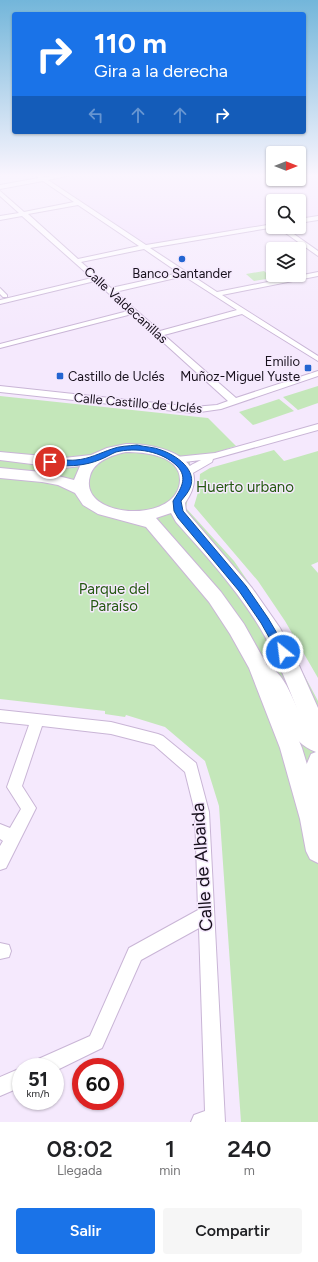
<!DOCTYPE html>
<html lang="es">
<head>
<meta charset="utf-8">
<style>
	body { margin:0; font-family:Figtree,sans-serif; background:#f6f6f6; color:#202124; height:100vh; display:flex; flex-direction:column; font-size:15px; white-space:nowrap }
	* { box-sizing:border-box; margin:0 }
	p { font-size:13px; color:#757577 }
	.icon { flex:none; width:22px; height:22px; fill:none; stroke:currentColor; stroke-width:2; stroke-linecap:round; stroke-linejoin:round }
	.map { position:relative; height:1122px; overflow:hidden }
	.panel { display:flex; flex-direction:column; background:#fff; flex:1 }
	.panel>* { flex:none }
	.top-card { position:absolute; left:12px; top:12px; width:294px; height:122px; border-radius:4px; box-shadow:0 1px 3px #0004; background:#1a73e8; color:#fff; overflow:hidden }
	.needle { width:26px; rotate:90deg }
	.buttons { position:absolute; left:266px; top:146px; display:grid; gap:8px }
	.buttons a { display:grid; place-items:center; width:40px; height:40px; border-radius:4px; background:#fff; box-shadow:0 1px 3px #0004; font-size:20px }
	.speed { position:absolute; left:12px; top:1058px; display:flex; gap:8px; font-size:20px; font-weight:700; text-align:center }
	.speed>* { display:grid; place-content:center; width:52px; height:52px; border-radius:50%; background:#fff; box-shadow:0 1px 3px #0004; line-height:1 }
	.speed small { font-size:10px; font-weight:400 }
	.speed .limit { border:6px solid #d22; background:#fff; color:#111 }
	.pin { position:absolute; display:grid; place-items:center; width:34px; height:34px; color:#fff; margin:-17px; border:2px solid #fff; border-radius:50%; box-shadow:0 1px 4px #0007 }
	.me { position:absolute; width:44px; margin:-22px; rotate:331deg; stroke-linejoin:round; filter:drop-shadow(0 0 3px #0008) }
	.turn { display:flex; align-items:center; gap:14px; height:84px; padding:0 16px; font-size:18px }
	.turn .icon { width:52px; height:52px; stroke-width:2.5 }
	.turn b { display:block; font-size:28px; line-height:34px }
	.lanes { display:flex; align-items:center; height:38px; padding:0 16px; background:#0003; justify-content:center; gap:20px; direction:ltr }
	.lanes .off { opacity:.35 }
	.eta { display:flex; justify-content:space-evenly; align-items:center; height:68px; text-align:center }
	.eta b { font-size:24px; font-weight:600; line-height:28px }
	.primary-button { display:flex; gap:8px; margin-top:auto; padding:8px 16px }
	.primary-button a { flex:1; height:46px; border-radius:4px; background:#1a73e8; color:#fff; font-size:16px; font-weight:600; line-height:46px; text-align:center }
	.primary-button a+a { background:#f6f6f6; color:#202124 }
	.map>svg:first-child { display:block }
	.built { fill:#f2defe }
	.green { fill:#c4e7ba }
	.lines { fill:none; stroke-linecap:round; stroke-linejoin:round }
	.street-casing { stroke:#c9b5d6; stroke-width:2 }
	.secondary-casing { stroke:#c9b5d6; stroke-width:2 }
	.primary-casing { stroke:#c9b5d6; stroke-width:2 }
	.street { fill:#fff; fill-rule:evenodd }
	.secondary { fill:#fff; fill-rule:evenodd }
	.primary { fill:#fff; fill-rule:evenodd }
	.route { fill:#1a73e8; stroke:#114b97 }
	.poi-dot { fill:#2365d1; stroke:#f5e9fd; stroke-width:1.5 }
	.labels { text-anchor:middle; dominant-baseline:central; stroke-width:3; stroke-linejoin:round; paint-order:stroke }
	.far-poi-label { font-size:13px; fill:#17101c; stroke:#f5e9fd }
	.far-street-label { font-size:13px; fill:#17101c; stroke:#f5e9fd }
	.park-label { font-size:15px; fill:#255911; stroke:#f5e9fd }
	.near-street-label { font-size:18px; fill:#17101c; stroke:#f5e9fd }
</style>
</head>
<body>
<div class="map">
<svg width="318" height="1122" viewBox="0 0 318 1122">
	<rect width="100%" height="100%" fill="#f5e9fd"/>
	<path class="built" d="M36 174H273V179H299V174H318V218L299 221V201H273V226L144 247Z"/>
	<path class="green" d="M264 271 272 278 254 281 246 274Z
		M318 386V403L298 410 283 397Z
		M0 396 208 418 236 446 190 461V487L186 508 234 561 276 622 318 701V1122H241L219 806 205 761 165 727 126 715 125 717 105 714V711L0 699Z
		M279 399 294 411 253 425 239 412Z
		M274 450 284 461 318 451V562L311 565 318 573V678L285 621 258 581 194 506 199 489 200 474 210 468Z"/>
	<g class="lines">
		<defs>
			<path id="street" d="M33 174H39L45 177 64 174H75L48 180 146 245 273 224V227H275L150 248 217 292 318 272V276L222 295 318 356V361L242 314 164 335 236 398 318 371V376L221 409 193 413 0 392V386L193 407 217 405 228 401 132 314 0 348V344L128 311 95 281 0 304V300L92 278 22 216 0 220V216L19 213 0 196V191L24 212 74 202 43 181 0 189V185L39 178ZM78 205 139 246 78 259 28 214ZM144 249 179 273 111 288 81 262ZM184 276 237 310 160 331 115 292Z
				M318 216V220L299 223V219Z
				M277 227H284L318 251V256Z
				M0 288 7 295V297H3L0 294Z
				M318 424V430L213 459 212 462 186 477 183 476 181 474C186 467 193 464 201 460L176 463 171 460 176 457 215 453Z
				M0 710 111 722 158 734 163 736 196 763 209 812 225 1122H191L194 1115 205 1111 199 928 141 960 102 1048 55 1071V1067H34L36 1060 90 1036 129 948 198 910 195 812 185 772 154 745 111 734 42 726 22 786 36 808 6 868 0 870V846L3 841 0 839V824L10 828 21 809 7 787 29 725 0 722Z
				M0 943 9 945 11 951 9 957 0 959Z
				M21 1068V1087L0 1096V1077Z"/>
			<path id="secondary" d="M262 663C294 674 291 717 318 734V804L317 806 310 809 303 806C296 789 304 770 311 754L316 752C287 741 288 717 274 694 268 685 258 680 253 670L256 665Z"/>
			<path id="primary" d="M126 444C160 443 216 459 185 503L186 511 252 588 280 628 297 661 318 708V743L311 741C295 707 284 672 267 640 243 596 209 559 176 522L171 513 156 518 221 592 244 624 268 667 302 748 318 801V863L310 859 306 851 300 819 280 748 249 668 230 634 209 602 146 527 98 514 83 505 75 493 58 485 42 482 0 478V468L42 472 74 480 80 466 64 468 0 460V452L64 458 91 455 107 448ZM126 452C144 452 180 455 180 480 179 525 77 519 90 476 94 461 112 455 126 452Z"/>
		</defs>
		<use href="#street" class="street-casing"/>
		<use href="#secondary" class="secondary-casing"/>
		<use href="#primary" class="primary-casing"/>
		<use href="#street" class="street"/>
		<use href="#secondary" class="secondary"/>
		<use href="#primary" class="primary"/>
	</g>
	<linearGradient id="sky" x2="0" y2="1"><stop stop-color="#73b6da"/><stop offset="0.53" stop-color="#faf5fe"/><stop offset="1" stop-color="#faf5fe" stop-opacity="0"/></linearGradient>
	<rect width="318" height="331" fill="url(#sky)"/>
	<path class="route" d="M137 445C145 447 154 447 161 450 176 455 198 470 190 488 188 493 184 497 181 501L183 511 246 586 268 618 288 652 286 655 283 656 279 655 261 623 239 591 178 518 174 511 173 501C180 490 189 478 177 466 162 451 136 447 116 452 111 454 105 458 99 460 87 465 71 467 57 465 53 464 49 464 46 462 50 458 69 461 76 460 89 459 100 453 112 449 119 446 129 446 137 445Z"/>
	<g class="poi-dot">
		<circle cx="182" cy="259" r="4"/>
		<rect x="304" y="364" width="8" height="8" rx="2"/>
		<rect x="56" y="372" width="8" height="8" rx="2"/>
	</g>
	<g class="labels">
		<g class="far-poi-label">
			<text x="182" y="273">Banco Santander</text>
			<text x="300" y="361" text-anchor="end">Emilio<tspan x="300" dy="15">Muñoz-Miguel Yuste</tspan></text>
			<text x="68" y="376" text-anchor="start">Castillo de Uclés</text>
		</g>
		<g class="far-street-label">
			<text transform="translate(126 305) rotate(42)">Calle Valdecanillas</text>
			<text transform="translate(138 403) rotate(5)">Calle Castillo de Uclés</text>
		</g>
		<g class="park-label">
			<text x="245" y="487">Huerto urbano</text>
			<text x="114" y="589">Parque del<tspan x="114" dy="17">Paraíso</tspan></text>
		</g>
		<g class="near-street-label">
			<text transform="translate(202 867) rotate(-94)">Calle de Albaida</text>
		</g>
	</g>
</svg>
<div class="buttons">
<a><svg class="needle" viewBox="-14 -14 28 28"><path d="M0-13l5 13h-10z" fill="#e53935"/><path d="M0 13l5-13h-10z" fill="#757577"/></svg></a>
<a><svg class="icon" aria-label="search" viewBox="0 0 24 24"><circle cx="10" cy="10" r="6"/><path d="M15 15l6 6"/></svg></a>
<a><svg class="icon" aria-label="layers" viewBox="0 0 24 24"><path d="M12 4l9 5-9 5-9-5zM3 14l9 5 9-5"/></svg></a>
</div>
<div class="speed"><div>51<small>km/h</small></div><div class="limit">60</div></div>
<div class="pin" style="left:50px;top:462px;background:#d93025"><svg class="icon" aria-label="arrive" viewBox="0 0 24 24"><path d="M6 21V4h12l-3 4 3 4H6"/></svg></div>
<svg class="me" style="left:283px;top:652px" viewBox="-20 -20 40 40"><circle r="17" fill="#1a73e8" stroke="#fff" stroke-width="3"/><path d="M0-11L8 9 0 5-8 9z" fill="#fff"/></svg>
<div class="top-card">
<div class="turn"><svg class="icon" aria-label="right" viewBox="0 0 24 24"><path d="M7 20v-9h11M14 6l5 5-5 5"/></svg><div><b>110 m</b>Gira a la derecha</div></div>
<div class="lanes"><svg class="icon off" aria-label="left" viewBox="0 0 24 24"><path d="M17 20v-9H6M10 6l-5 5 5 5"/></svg><svg class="icon off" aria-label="ahead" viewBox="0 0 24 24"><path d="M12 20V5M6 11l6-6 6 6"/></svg><svg class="icon off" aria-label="ahead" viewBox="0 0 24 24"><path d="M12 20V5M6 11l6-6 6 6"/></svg><svg class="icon" aria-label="right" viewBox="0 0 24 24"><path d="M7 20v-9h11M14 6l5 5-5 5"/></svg></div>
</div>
</div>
<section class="panel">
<div class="eta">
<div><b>08:02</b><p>Llegada</p></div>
<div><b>1</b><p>min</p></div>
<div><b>240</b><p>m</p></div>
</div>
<div class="primary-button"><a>Salir</a><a>Compartir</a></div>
</section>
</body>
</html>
